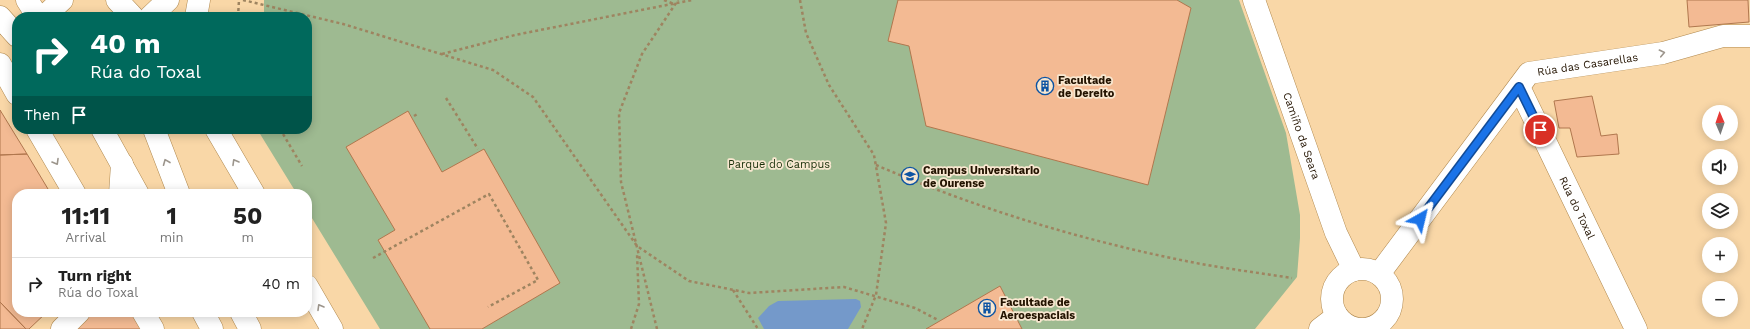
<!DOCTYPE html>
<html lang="en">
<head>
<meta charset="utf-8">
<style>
	body { margin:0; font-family:"Work Sans",sans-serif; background:#f2f2f2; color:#222; height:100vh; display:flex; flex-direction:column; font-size:15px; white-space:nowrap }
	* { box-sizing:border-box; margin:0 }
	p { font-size:13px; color:#767676 }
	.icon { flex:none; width:22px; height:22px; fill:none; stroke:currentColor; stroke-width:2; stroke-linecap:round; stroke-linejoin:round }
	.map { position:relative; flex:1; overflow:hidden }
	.drawer { position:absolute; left:12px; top:189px; width:300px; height:128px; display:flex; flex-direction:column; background:#fff; border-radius:16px; box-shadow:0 2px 10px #0003 }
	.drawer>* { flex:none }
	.top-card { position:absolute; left:12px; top:12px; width:300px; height:122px; border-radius:16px; box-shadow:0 2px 10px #0003; background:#00695c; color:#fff; overflow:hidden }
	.needle { width:26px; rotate:358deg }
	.buttons { position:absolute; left:1702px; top:105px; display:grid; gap:8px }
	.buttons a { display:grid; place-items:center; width:36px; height:36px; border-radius:50%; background:#fff; box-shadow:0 2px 10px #0003; font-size:20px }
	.pin { position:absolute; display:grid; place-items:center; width:34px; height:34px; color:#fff; margin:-17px; border:2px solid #fff; border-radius:50%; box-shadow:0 1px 4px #0007 }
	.me { position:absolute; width:44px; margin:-22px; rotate:37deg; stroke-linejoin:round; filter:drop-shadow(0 0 3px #0008) }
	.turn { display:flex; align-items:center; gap:14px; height:84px; padding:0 12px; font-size:18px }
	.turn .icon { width:52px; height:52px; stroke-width:2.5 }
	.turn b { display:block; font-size:28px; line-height:34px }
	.then { display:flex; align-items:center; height:38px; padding:0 12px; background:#0003; gap:8px; font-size:15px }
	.eta { display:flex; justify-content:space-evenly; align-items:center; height:68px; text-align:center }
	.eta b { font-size:24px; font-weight:700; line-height:28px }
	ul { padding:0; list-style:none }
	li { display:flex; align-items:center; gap:12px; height:52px; padding:0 12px; border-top:1px solid #e0e0e0 }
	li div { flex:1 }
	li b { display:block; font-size:15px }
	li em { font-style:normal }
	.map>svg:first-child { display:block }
	.green { fill:#9eba91 }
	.water { fill:#7499ca }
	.building { fill:#f3ba93; stroke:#b0774e }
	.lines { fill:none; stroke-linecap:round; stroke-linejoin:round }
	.street-casing { stroke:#b1894e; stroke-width:23 }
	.primary-casing { stroke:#b1894e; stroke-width:23 }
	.path { stroke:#9e8460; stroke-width:2.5; stroke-dasharray:3 3; stroke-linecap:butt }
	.street { stroke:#fff; stroke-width:22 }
	.primary { stroke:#fff; stroke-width:22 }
	.oneway { stroke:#9c958c }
	.route-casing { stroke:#114b97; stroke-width:10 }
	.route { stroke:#1a73e8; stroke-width:7 }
	.labels { text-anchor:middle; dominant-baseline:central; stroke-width:3.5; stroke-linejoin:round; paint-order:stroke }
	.street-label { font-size:11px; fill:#231300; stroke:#f8e7d0 }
	.poi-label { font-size:11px; font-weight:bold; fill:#231300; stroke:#f8e7d0; text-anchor:start }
	.park-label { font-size:11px; fill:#1a310b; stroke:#f8e7d0 }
</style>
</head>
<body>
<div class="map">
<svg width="1750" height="329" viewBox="0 0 1750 329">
	<rect width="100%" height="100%" fill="#f9d7a7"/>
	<path class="green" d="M264 0H1239L1286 133 1300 215V238L1297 277 1255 329H380L307 210V194H297L257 129H307V17H264Z
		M83 12H94L106 17H73Z"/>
	<path class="water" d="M856 299 860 301 861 307 848 329H764L758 318 769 306 778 301Z"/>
	<path class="building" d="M898 0H1177L1191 8 1148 185 926 126 909 46 888 41Z
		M1687 0H1748L1749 22 1689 27Z
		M1592 96 1601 136 1617 134 1619 154 1577 157 1570 128H1559L1554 101Z
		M0 110 27 154 0 155Z
		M408 111 442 172 484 149 560 283 482 329H430L378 240 395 230 346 147Z
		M27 154 51 194H17V312H47L29 329H26L0 302V155Z
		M1000 286 1022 329H926Z
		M0 302 26 329H0Z
		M80 312H140L150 329H71Z"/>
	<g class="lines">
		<defs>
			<g id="street">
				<path id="s1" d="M1254 0 1336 233 1354 270"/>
				<path d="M0 17 17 36"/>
				<path d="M150 17 168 0"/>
				<path d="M196 17 199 0"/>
				<path d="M0 64 17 94"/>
				<path id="s2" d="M1519 87 1636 329"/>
				<path d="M37 129 75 194"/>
				<path d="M216 129 254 194"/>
				<path d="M120 194 122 164"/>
				<circle cx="1362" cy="299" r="30"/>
				<path id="s3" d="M1379 274 1529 73 1663 53 1723 36H1750"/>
				<path d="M307 286 332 329"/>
				<path d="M143 312 153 329"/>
				<path d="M62 329 79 312"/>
				<path d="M1320 329 1337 316"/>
			</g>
			<path id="primary" d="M27 0 38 17
				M117 0 133 17
				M46 17 50 11 62 0
				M102 129 138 194
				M154 129 179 194
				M203 312 212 329
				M241 312 250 329"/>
		</defs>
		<use href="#street" class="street-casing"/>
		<use href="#primary" class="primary-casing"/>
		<path class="path" d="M243 0 343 24 493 70 533 97 637 246 689 281 749 293 844 287 915 308 938 320
			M664 0 674 4
			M800 0 806 33 829 85 874 155 886 223 876 295 862 329
			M238 17 239 0
			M442 54 515 35 692 0
			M446 98 478 149
			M414 116 419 113
			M280 129 302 166
			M876 165C978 209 1087 242 1196 263 1228 269 1260 273 1292 278
			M373 258 489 194 538 280 488 307
			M733 290 758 329
			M631 329 639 304 637 253
			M657 329 621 182 619 113 642 54 678 0"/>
		<use href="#street" class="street"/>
		<use href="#primary" class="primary"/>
	</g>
	<defs><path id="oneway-chevron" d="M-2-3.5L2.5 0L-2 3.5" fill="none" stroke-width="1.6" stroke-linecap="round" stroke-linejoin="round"/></defs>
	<g class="oneway">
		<use href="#oneway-chevron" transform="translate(1662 53) rotate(-12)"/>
		<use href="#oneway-chevron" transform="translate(56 162) rotate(60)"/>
		<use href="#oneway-chevron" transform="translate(166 162) rotate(-112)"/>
		<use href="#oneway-chevron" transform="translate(235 162) rotate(-120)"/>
		<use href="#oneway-chevron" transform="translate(320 307) rotate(-120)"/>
	</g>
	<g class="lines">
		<defs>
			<path id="route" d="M1420 219 1519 87 1540 130"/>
		</defs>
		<use href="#route" class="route-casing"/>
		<use href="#route" class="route"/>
	</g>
	<defs>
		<symbol id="building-ring" viewBox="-11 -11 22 22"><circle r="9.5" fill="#f8e7d0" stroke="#0d54a3" stroke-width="1.5"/><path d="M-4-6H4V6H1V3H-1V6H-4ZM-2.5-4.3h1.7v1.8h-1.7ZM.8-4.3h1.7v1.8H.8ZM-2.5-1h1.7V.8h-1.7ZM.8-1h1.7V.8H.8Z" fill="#0d54a3"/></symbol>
		<symbol id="university-ring" viewBox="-11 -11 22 22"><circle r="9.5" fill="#f8e7d0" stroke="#0d54a3" stroke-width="1.5"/><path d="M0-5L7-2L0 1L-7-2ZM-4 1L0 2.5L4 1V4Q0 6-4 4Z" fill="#0d54a3"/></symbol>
	</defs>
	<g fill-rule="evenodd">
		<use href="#building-ring" x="1035" y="76" width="20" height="20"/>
		<use href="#university-ring" x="900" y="166" width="20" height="20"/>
		<use href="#building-ring" x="977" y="298" width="20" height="20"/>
	</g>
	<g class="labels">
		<g class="street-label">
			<text stroke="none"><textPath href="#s3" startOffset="310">Rúa das Casarellas</textPath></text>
			<text stroke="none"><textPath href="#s1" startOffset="144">Camiño da Seara</textPath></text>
			<text stroke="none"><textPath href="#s2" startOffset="134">Rúa do Toxal</textPath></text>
		</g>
		<g class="poi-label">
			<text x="1058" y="80">Facultade<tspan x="1058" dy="13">de Dereito</tspan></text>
			<text x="923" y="170">Campus Universitario<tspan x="923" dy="13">de Ourense</tspan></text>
			<text x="1000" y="302">Facultade de<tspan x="1000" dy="13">Aeroespaciais</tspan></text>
		</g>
		<g class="park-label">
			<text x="779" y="164">Parque do Campus</text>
		</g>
	</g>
</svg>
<div class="buttons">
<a><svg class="needle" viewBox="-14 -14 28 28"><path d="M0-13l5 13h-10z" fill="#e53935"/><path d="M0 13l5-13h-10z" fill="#767676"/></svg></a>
<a><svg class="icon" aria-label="sound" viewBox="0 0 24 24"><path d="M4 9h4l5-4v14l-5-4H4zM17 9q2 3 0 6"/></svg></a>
<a><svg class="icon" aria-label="layers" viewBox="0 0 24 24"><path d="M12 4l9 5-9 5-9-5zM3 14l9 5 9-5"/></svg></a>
<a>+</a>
<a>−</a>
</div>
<div class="pin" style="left:1540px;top:130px;background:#d93025"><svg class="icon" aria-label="arrive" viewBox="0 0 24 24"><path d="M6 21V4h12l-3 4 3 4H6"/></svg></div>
<svg class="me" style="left:1420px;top:219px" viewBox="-20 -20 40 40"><path d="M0-17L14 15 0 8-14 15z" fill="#1a73e8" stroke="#fff" stroke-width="4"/></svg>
<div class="top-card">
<div class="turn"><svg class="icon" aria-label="right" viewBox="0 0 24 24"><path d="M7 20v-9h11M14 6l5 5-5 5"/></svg><div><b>40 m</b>Rúa do Toxal</div></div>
<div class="then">Then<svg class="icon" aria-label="arrive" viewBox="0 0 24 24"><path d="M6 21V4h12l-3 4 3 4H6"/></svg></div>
</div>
<section class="drawer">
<div class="eta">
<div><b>11:11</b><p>Arrival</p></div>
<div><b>1</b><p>min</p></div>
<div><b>50</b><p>m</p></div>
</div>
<ul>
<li><svg class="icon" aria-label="right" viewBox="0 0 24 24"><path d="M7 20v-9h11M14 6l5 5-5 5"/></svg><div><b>Turn right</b><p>Rúa do Toxal</p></div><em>40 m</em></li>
</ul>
</section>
</div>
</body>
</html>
